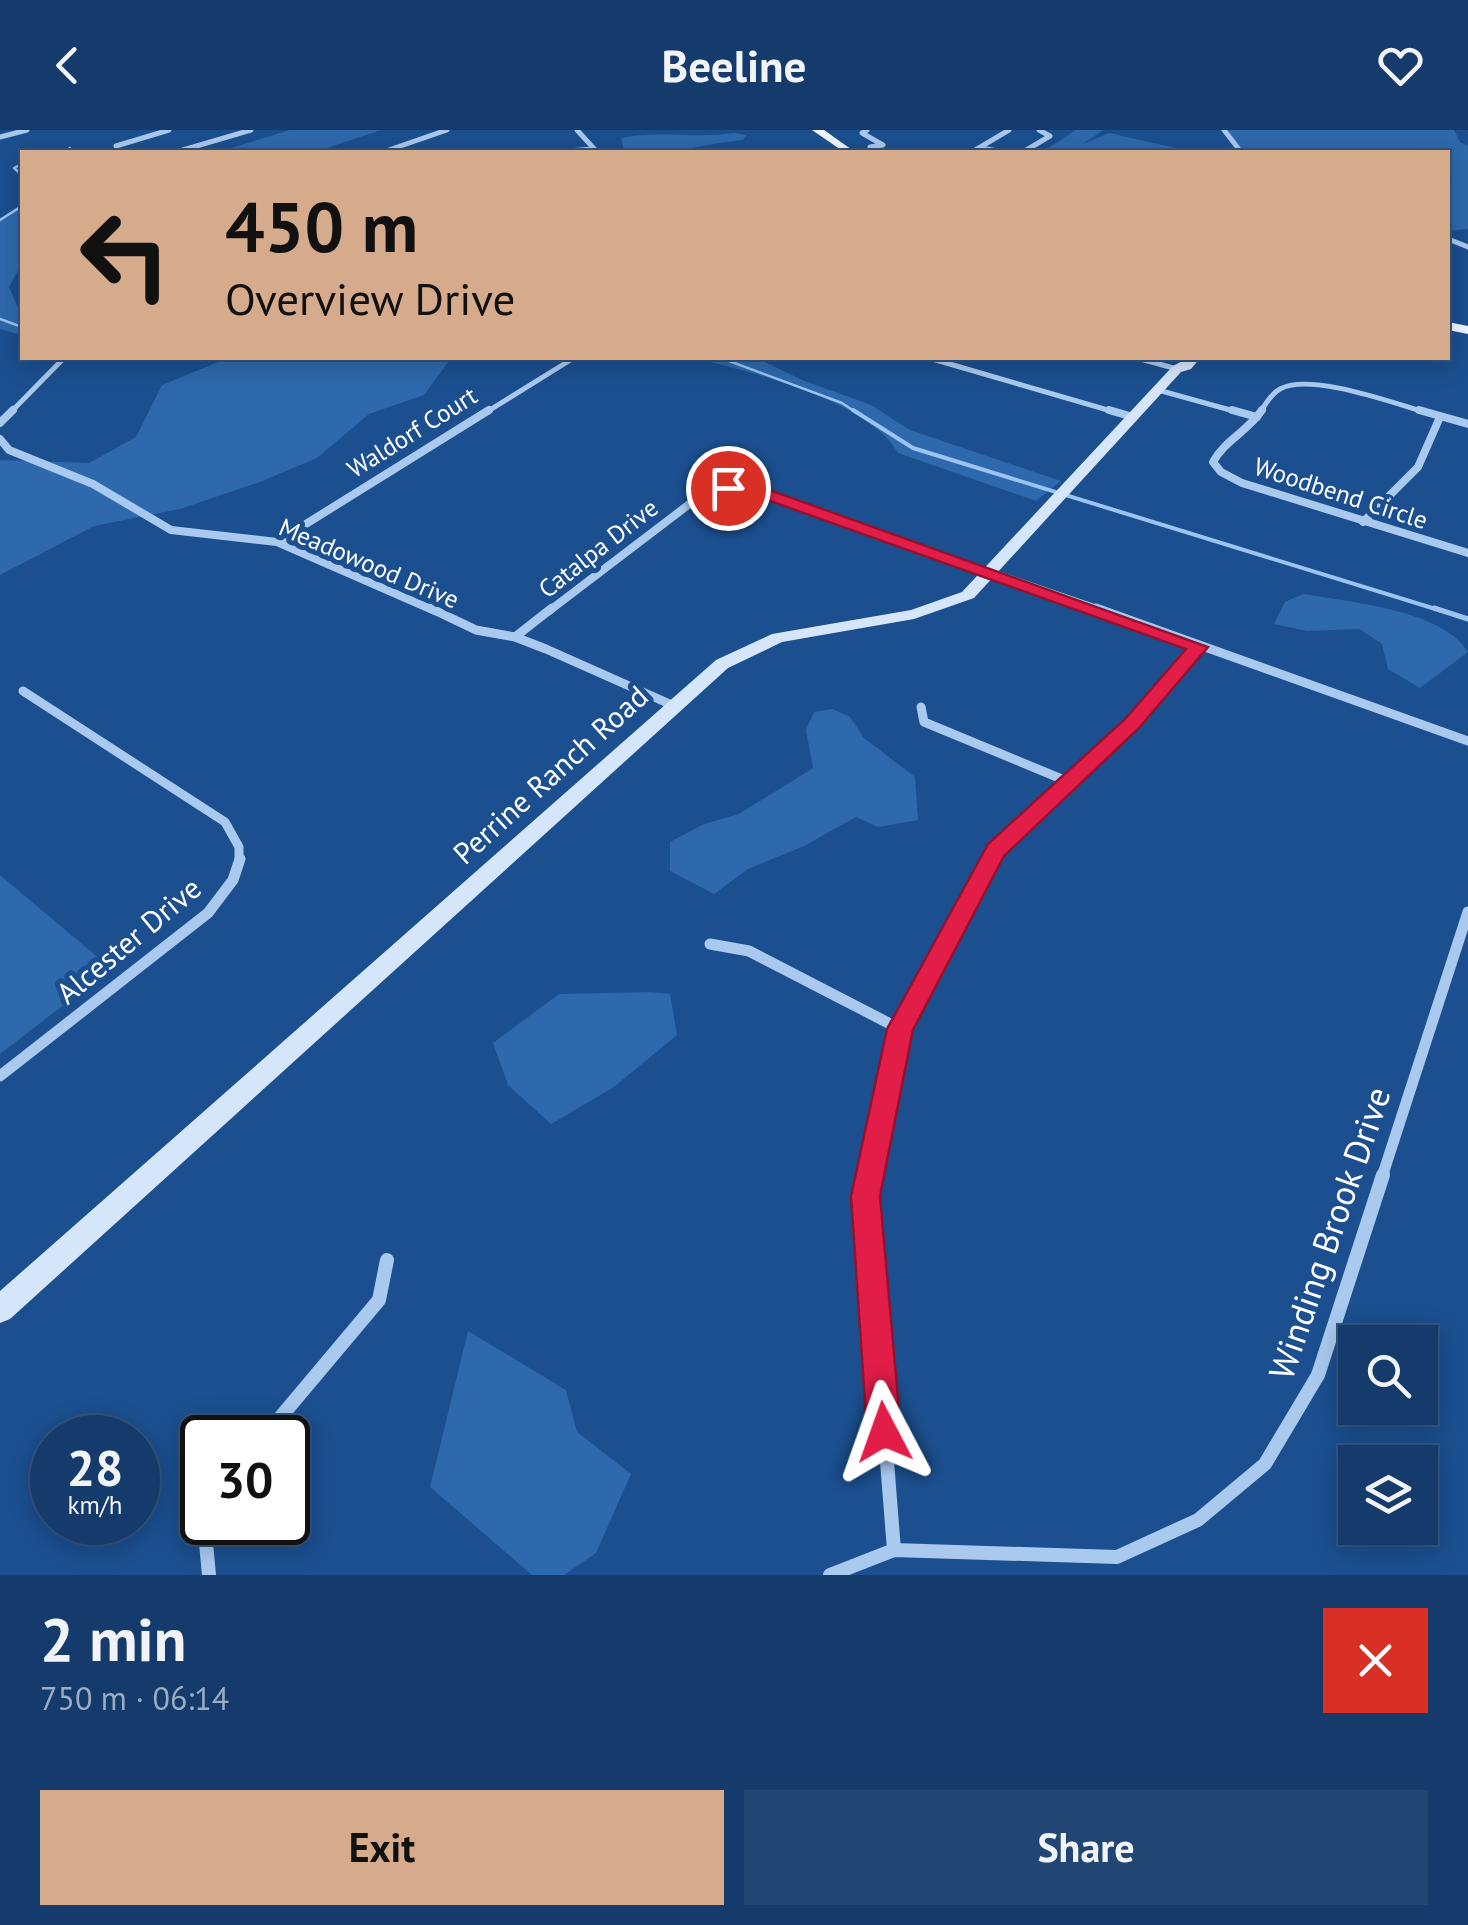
<!DOCTYPE html>
<html lang="en">
<head>
<meta charset="utf-8">
<style>
	body { margin:0; font-family:"PT Sans",sans-serif; background:#214673; color:#f1f3f6; height:100vh; display:flex; flex-direction:column; font-size:38px; white-space:nowrap }
	* { box-sizing:border-box; margin:0 }
	p { font-size:32px; color:#9dadc1 }
	.icon { flex:none; width:55px; height:55px; fill:none; stroke:currentColor; stroke-width:2; stroke-linecap:round; stroke-linejoin:round }
	.map { position:relative; height:1445px; overflow:hidden }
	.details { display:flex; flex-direction:column; background:#143b6b; flex:1 }
	.details>* { flex:none }
	.hud { position:absolute; left:20px; top:20px; width:1430px; height:210px; border-radius:0px; box-shadow:0 5px 25px #0003,0 0 0 2px #33557e; background:#d6ab8b; color:#111; overflow:hidden }
	.tools { position:absolute; left:1338px; top:1195px; display:grid; gap:20px }
	.tools a { display:grid; place-items:center; width:100px; height:100px; border-radius:0px; background:#143b6b; box-shadow:0 5px 25px #0003,0 0 0 2px #33557e; font-size:50px }
	.speed { position:absolute; left:30px; top:1285px; display:flex; gap:20px; font-size:50px; font-weight:700; text-align:center }
	.speed>* { display:grid; place-content:center; width:130px; height:130px; border-radius:50%; background:#143b6b; box-shadow:0 5px 25px #0003,0 0 0 2px #33557e; line-height:1 }
	.speed small { font-size:25px; font-weight:400 }
	.speed .limit { border:5px solid #111; border-radius:15px; background:#fff; color:#111 }
	.pin { position:absolute; display:grid; place-items:center; width:85px; height:85px; color:#fff; margin:-42px; border:5px solid #fff; border-radius:50%; box-shadow:0 2px 10px #0007 }
	.me { position:absolute; width:110px; margin:-55px; rotate:356deg; stroke-linejoin:round; filter:drop-shadow(0 0 8px #0008) }
	.turn { display:flex; align-items:center; gap:35px; height:210px; padding:0 40px; font-size:45px }
	.turn .icon { width:130px; height:130px; stroke-width:2.5 }
	.turn b { display:block; font-size:70px; line-height:85px }
	.round { display:grid; place-items:center; flex:none; width:105px; height:105px; border-radius:0px; background:#214673 }
	.summary { display:flex; align-items:center; justify-content:space-between; height:170px; padding:0 40px }
	h1 { font-size:60px; font-weight:800; line-height:75px }
	.cta { display:flex; gap:20px; margin-top:auto; padding:20px 40px }
	.cta a { flex:1; height:115px; border-radius:0px; background:#d6ab8b; color:#111; font-size:40px; font-weight:800; line-height:115px; text-align:center }
	.cta a+a { background:#214673; color:#f1f3f6 }
	header { display:flex; justify-content:space-between; align-items:center; height:130px; padding:0 40px; background:#143b6b; font-size:45px; font-weight:800 }
	.map>svg:first-child { display:block }
	.green { fill:#2e69ad }
	.lines { fill:none; stroke-linecap:round; stroke-linejoin:round }
	.stream-far2 { stroke:#9cc4f0; stroke-width:2.5 }
	.stream-far1 { stroke:#9cc4f0; stroke-width:4 }
	.stream { stroke:#9cc4f0; stroke-width:5 }
	.street-far4 { stroke:#a9c9ee; stroke-width:5 }
	.street-far3 { stroke:#a9c9ee; stroke-width:8 }
	.street-far2 { stroke:#a9c9ee; stroke-width:9 }
	.street-far1 { stroke:#a9c9ee; stroke-width:11 }
	.street { stroke:#a9c9ee; stroke-width:14 }
	.secondary { fill:#d6e6fa; fill-rule:evenodd }
	.primary { fill:#f0f6ff; fill-rule:evenodd }
	.route { fill:#e11d48; stroke:#92132f; stroke-width:2.5 }
	.labels { text-anchor:middle; dominant-baseline:central; stroke-width:10; stroke-linejoin:round; paint-order:stroke }
	.far-street-label { font-size:25px; fill:#fff; stroke:#1b4f8f }
	.street-label { font-size:30px; fill:#fff; stroke:#1b4f8f }
	.near-street-label { font-size:35px; fill:#fff; stroke:#1b4f8f }
</style>
</head>
<body>
<header><svg class="icon" aria-label="back" viewBox="0 0 24 24"><path d="M15 5l-7 7 7 7"/></svg>Beeline<svg class="icon" aria-label="heart" viewBox="0 0 24 24"><path d="M12 20l-8-8c-3-5 5-10 8-4 3-6 11-1 8 4z"/></svg></header>
<div class="map">
<svg width="1468" height="1445" viewBox="0 0 1468 1445">
	<rect width="100%" height="100%" fill="#1b4f8f"/>
	<path class="green" d="M290 0H381L315 22H218Z
		M1076 0H1103L1083 14 1109 3 1194 22H1042Z
		M1227 0H1454L1460 12 1468 16V99L1448 101V22H1244Z
		M734 3 746 5 743 10C702 13 666 29 624 21L621 8C657 0 697 9 734 3Z
		M22 74V133L9 157 22 187V205L0 199V89Z
		M228 228H451L424 265 369 284 317 328 260 352 180 379 94 396 0 445V330L89 333 136 307 162 255Z
		M693 228H757L802 250 871 275 910 300 1061 351 1036 371 898 323C870 271 749 241 693 228Z
		M1303 464C1349 472 1443 480 1468 522L1420 558 1388 539 1382 514 1359 499 1307 501 1274 494 1285 472Z
		M832 579 850 587 864 608 915 647 918 690 878 697 856 687 804 716 748 739 714 764 670 741V712L704 694 739 684 813 638 806 600 814 582Z
		M0 745 101 830 96 850 0 924Z
		M651 862 670 864 677 905 614 957 551 994 508 955 493 913 559 864Z
		M468 1201 566 1260 577 1302 631 1344 596 1423 564 1445H532L430 1357Z"/>
	<g class="lines">
		<path class="stream-far2" d="M63 22 70 18
			M22 34 14 38 22 45
			M0 90 22 76
			M0 189 22 197
			M721 228 842 273 857 283"/>
		<path class="stream-far1" d="M853 280 913 318 1442 481"/>
		<path class="stream" d="M1434 478 1468 489"/>
		<path class="street-far4" d="M577 0 597 22
			M867 0 862 3 883 15 870 17 879 22
			M1224 0 1241 22
			M0 7 27 0
			M981 18 1003 22
			M117 20 116 16 169 0
			M176 22 251 0
			M383 22 447 0
			M554 22 594 19
			M764 22H777
			M972 22 1009 0
			M1023 22 1050 6 1039 0
			M1448 109 1468 117
			M929 228 1118 283
			M1137 228 1177 239
			M1158 260 1241 283
			M10 283 64 228
			M485 283 572 229
			M1260 283C1265 274 1271 264 1280 259 1310 242 1396 274 1428 283"/>
		<path class="street-far3" d="M1109 280 1133 287
			M1232 280 1257 287
			M1262 280C1248 301 1224 311 1213 332L1221 342 1242 353 1468 423
			M1419 280 1468 294
			M0 293 13 280
			M0 309 9 320 93 354 171 400 277 412 435 481
			M1363 392 1418 337 1440 287
			M277 412 489 280
			M549 481 700 366 715 360 744 358 1103 481"/>
		<path class="street-far2" d="M430 478 476 500 515 507 546 519 672 575
			M1096 478 1468 611
			M515 507 552 478
			M23 561 225 692 239 717V731
			M921 577 924 592 1069 652
			M990 731 996 720 1132 594 1199 517"/>
		<path class="street-far1" d="M710 814 749 821 900 899
			M0 946 208 783 233 750 240 729
			M870 1047 900 899 991 729
			M1382 1047 1468 782"/>
		<path class="street" d="M870 1045 866 1066 894 1420
			M263 1308 379 1170 387 1130
			M204 1392 209 1445
			M830 1445 894 1420 1117 1427 1198 1390 1265 1334 1318 1245 1383 1045"/>
		<path class="secondary" d="M1188 228H1200L1191 239 1181 242 974 468 914 489 782 512 728 538 10 1189 0 1193V1161L716 530 772 504 911 480 962 462 1173 236Z"/>
		<path class="primary" d="M812 0H824L855 22H844Z
			M1448 192 1468 196V204L1448 200Z"/>
	</g>
	<path class="route" d="M728 353 764 358 1208 517 1139 598 1004 726 913 900 880 1066 901 1302 896 1314 884 1319 872 1314 867 1302 851 1066 887 899 988 714 1125 589 1186 519 756 366 722 361 720 358Z"/>
	<g class="labels">
		<g class="far-street-label">
			<text transform="translate(412 302) rotate(-32)">Waldorf Court</text>
			<text transform="translate(1341 363) rotate(18)">Woodbend Circle</text>
			<text transform="translate(598 418) rotate(-38)">Catalpa Drive</text>
			<text transform="translate(369 433) rotate(23)">Meadowood Drive</text>
		</g>
		<g class="street-label">
			<text transform="translate(550 644) rotate(-42)">Perrine Ranch Road</text>
			<text transform="translate(128 810) rotate(-40)">Alcester Drive</text>
		</g>
		<g class="near-street-label">
			<text transform="translate(1329 1103) rotate(-71)">Winding Brook Drive</text>
		</g>
	</g>
</svg>
<div class="tools">
<a><svg class="icon" aria-label="search" viewBox="0 0 24 24"><circle cx="10" cy="10" r="6"/><path d="M15 15l6 6"/></svg></a>
<a><svg class="icon" aria-label="layers" viewBox="0 0 24 24"><path d="M12 4l9 5-9 5-9-5zM3 14l9 5 9-5"/></svg></a>
</div>
<div class="speed"><div>28<small>km/h</small></div><div class="limit">30</div></div>
<div class="pin" style="left:728px;top:358px;background:#d93025"><svg class="icon" aria-label="arrive" viewBox="0 0 24 24"><path d="M6 21V4h12l-3 4 3 4H6"/></svg></div>
<svg class="me" style="left:884px;top:1302px" viewBox="-20 -20 40 40"><path d="M0-17L14 15 0 8-14 15z" fill="#e11d48" stroke="#fff" stroke-width="4"/></svg>
<div class="hud">
<div class="turn"><svg class="icon" aria-label="left" viewBox="0 0 24 24"><path d="M17 20v-9H6M10 6l-5 5 5 5"/></svg><div><b>450 m</b>Overview Drive</div></div>
</div>
</div>
<section class="details">
<div class="summary"><div><h1>2 min</h1><p>750 m · 06:14</p></div><a class="round" style="background:#d93025;color:#fff"><svg class="icon" aria-label="close" viewBox="0 0 24 24"><path d="M6 6l12 12M18 6L6 18"/></svg></a></div>
<div class="cta"><a>Exit</a><a>Share</a></div>
</section>
</body>
</html>
